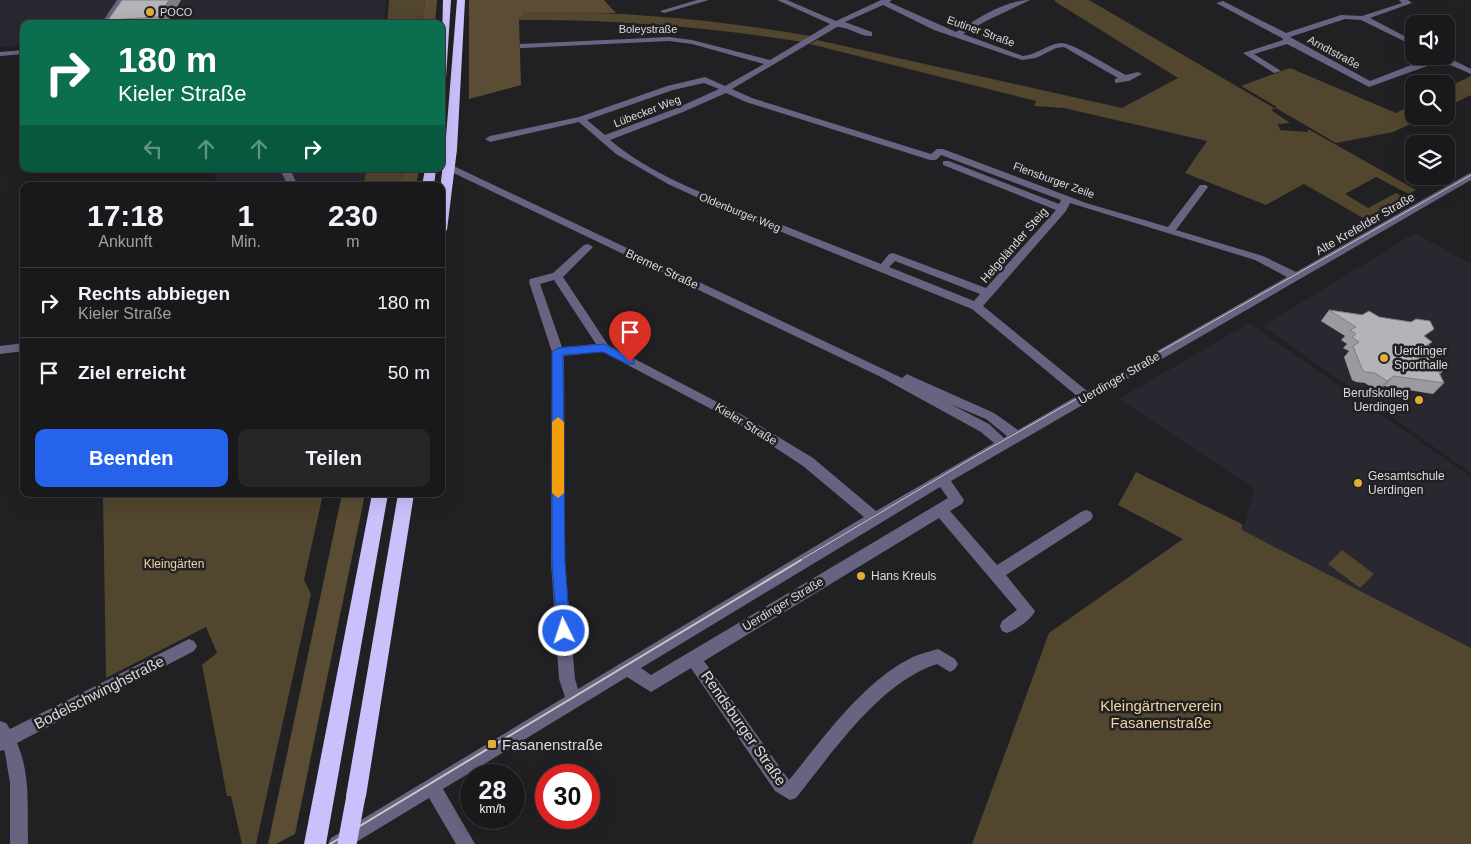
<!DOCTYPE html>
<html lang="de">
<head>
<meta charset="utf-8">
<style>
	body { margin:0; font-family:Arial,sans-serif; background:#262628; color:#f1f3f6; height:100vh; display:flex; flex-direction:column; font-size:19px; white-space:nowrap }
	* { box-sizing:border-box; margin:0 }
	p { font-size:16px; color:#9fa0a3 }
	.icon { flex:none; width:28px; height:28px; fill:none; stroke:currentColor; stroke-width:2; stroke-linecap:round; stroke-linejoin:round }
	.map { position:relative; flex:1; overflow:hidden }
	.sheet { position:absolute; left:20px; top:182px; width:425px; height:315px; display:flex; flex-direction:column; background:#19191b; border-radius:10px; box-shadow:0 5px 20px #0002,0 0 0 1px #37383a }
	.sheet>* { flex:none }
	.banner { position:absolute; left:20px; top:20px; width:425px; height:152px; border-radius:10px; box-shadow:0 5px 20px #0002,0 0 0 1px #37383a; background:#0b6e4f; color:#fff; overflow:hidden }
	.tools { position:absolute; left:1405px; top:15px; display:grid; gap:10px }
	.tools a { display:grid; place-items:center; width:50px; height:50px; border-radius:10px; background:#19191b; box-shadow:0 5px 20px #0002,0 0 0 1px #37383a; font-size:25px }
	.speed { position:absolute; left:460px; top:764px; display:flex; gap:10px; font-size:25px; font-weight:700; text-align:center }
	.speed>* { display:grid; place-content:center; width:65px; height:65px; border-radius:50%; background:#19191b; box-shadow:0 5px 20px #0002,0 0 0 1px #37383a; line-height:1 }
	.speed small { font-size:12px; font-weight:400 }
	.speed .limit { border:8px solid #d22; background:#fff; color:#111 }
	.pin { position:absolute; display:grid; place-items:center; width:42px; height:42px; color:#fff; margin:-51px -21px; border-radius:50% 50% 50% 0; rotate:-45deg; box-shadow:0 0 5px #0007 }
	.pin .icon { rotate:45deg }
	.me { position:absolute; width:55px; margin:-28px; rotate:356deg; stroke-linejoin:round; filter:drop-shadow(0 0 4px #0008) }
	.turn { display:flex; align-items:center; gap:18px; height:105px; padding:0 15px; font-size:22px }
	.turn .icon { width:65px; height:65px; stroke-width:2.5 }
	.turn b { display:block; font-size:35px; line-height:42px }
	.lanes { display:flex; align-items:center; height:48px; padding:0 15px; background:#0003; justify-content:center; gap:25px; direction:ltr }
	.lanes .off { opacity:.35 }
	.eta { display:flex; justify-content:space-evenly; align-items:center; height:85px; text-align:center }
	.eta b { font-size:30px; font-weight:800; line-height:35px }
	.button { display:flex; gap:10px; margin-top:auto; padding:10px 15px }
	.button a { flex:1; height:58px; border-radius:10px; background:#2563eb; color:#fff; font-size:20px; font-weight:800; line-height:58px; text-align:center }
	.button a+a { background:#262628; color:#f1f3f6 }
	ul { padding:0; list-style:none }
	li { display:flex; align-items:center; gap:15px; height:70px; padding:0 15px; border-top:1px solid #37383a }
	li div { flex:1 }
	li b { display:block; font-size:19px }
	li em { font-style:normal }
	.map>svg:first-child { display:block }
	.built { fill:#292831 }
	.green { fill:#52462f }
	.forest { fill:#5a4d33 }
	.lines { fill:none; stroke-linecap:round; stroke-linejoin:round }
	.minor { fill:#676380; fill-rule:evenodd }
	.highway { fill:#cac1fc; fill-rule:evenodd }
	.tram-far1 { stroke:#c6c6c8; stroke-width:1 }
	.tram { stroke:#c6c6c8; stroke-width:2 }
	.highway-bridge-far1 { stroke:#cac1fc; stroke-width:12 }
	.highway-bridge { stroke:#cac1fc; stroke-width:19 }
	.wall { fill:#9b9a9e }
	.shaded-wall { fill:#7e7d81 }
	.building { fill:#b4b3b8; stroke:#7e7d81 }
	.route { fill:#2563eb; stroke:#184099 }
	.slow { fill:#f59e0b }
	.poi-dot { fill:#e3ae35; stroke:#212124; stroke-width:2 }
	.labels { text-anchor:middle; dominant-baseline:central; stroke-width:5; stroke-linejoin:round; paint-order:stroke }
	.far-poi-label { font-size:11px; fill:#dbdbdd; stroke:#212124; text-anchor:start }
	.far-street-label { font-size:11px; fill:#dbdbdd; stroke:#212124 }
	.street-label { font-size:12px; fill:#dbdbdd; stroke:#212124 }
	.poi-label { font-size:12px; fill:#dbdbdd; stroke:#212124; text-anchor:start }
	.park-label { font-size:12px; fill:#eed3a0; stroke:#212124 }
	.near-street-label { font-size:15px; fill:#dbdbdd; stroke:#212124 }
	.near-park-label { font-size:15px; fill:#eed3a0; stroke:#212124 }
	.near-poi-label { font-size:15px; fill:#dbdbdd; stroke:#212124; text-anchor:start }
</style>
</head>
<body>
<div class="map">
<svg width="1471" height="844" viewBox="0 0 1471 844">
	<rect width="100%" height="100%" fill="#212124"/>
	<path class="built" d="M0 0H386L384 24H24V45L0 47Z
		M213 169H367L363 186H218Z
		M1415 233 1471 264V473L1263 326Z
		M1249 323 1471 477V648L1242 530 1255 489 1119 399Z"/>
	<path class="green" d="M389 0H425L423 24H387Z
		M1056 0H1089L1274 108 1277 107 1241 86 1290 68 1396 113 1414 104V116H1428L1393 132 1336 143 1276 108 1271 110 1290 123 1278 124 1280 130 1308 132V129L1416 190 1409 194 1376 177 1345 194 1368 208 1396 193 1406 198 1365 219 1304 184 1266 205 1185 173 1207 141 1064 108 1034 106 1036 101 810 44 817 40 1122 108 1178 78 1054 1Z
		M525 12C622 11 715 19 810 36L803 42C708 27 615 19 519 20Z
		M1471 76V95L1446 107V88Z
		M367 169H404L401 186H363Z
		M1136 472 1242 524V530L1471 648V844H972L1049 633 1183 539 1118 505Z
		M103 494H323L304 580 311 594 256 844H242L231 796H227L202 665 217 653 206 627 106 678Z
		M1342 550 1374 574 1360 588 1328 564Z"/>
	<path class="forest" d="M425 0H437L435 24H423Z
		M469 0H604L616 13 525 12 519 20 521 85 469 99Z
		M404 169H419L416 186H401Z
		M342 494H365L295 834 276 844H268Z"/>
	<g class="lines">
		<path class="minor" d="M117 0H125L109 24H101Z
			M697 0H709L664 13 660 11Z
			M777 0H787L836 21 881 0H892L889 2 956 32C977 19 1005 0 1030 0L986 21 963 34 1023 56C1036 55 1046 45 1060 43 1071 41 1113 69 1126 75L1138 72 1142 74 1129 81 1115 83V79L1118 78 1064 47 1056 48 1036 58 1022 60 934 30 883 5 845 22 872 32V36C860 37 848 26 837 27L732 89 752 98 931 154 937 149H943L1086 203 1168 227 1200 185H1206L1208 187 1176 230 1263 256 1296 272 1468 174 1471 173V180L951 481 964 500 962 504 950 511 997 565 1081 512 1086 510 1091 512 1093 516 1091 520 1006 575 1035 611C1031 620 1017 629 1007 633L1002 631 1000 626 1002 621 1017 610 939 518 704 661 789 780C822 740 862 683 909 659 918 654 928 652 938 649L955 659 958 664 955 669 950 672 937 664C879 683 833 752 796 798L790 800 775 791 691 668 651 692 627 677 443 789 475 844H456L429 798 353 844H328L331 838 565 697 559 679 551 562 552 352 529 282 530 279 553 273 584 245 588 244 593 247 563 277 608 345 744 416 813 458 876 511 994 443 981 432 879 376 441 167V160L902 378 907 374 911 376 994 413 1018 430 1077 396 972 309 705 201 668 184 616 154 579 122 490 142 485 139 490 136 579 117 667 86 705 77 725 86 764 64 692 44 669 41 523 48H520V44L669 37 692 40 770 60 830 24ZM704 83 719 89 677 108 605 135 587 120 673 90ZM726 93 746 102 930 160H936L941 155 1061 200 1059 204 949 161H943V165L1056 210 986 288 893 253 889 254 881 264C838 247 795 230 753 213 704 194 650 174 610 140L683 112ZM1070 203 1255 260 1287 277 1087 391 983 306 1066 211ZM895 261 980 294 974 301 889 267ZM554 280 596 344 562 347 540 284ZM603 352 736 422 803 466 864 517 578 689 575 679 565 562 564 356ZM950 404 986 419 1007 436 1004 438 989 424ZM940 487 948 498 651 675 641 668Z
			M1399 0H1408L1412 3 1370 18 1414 41V46L1361 20 1345 19 1290 37 1370 81 1434 56H1445L1471 69V74L1441 61 1369 87 1287 44 1254 54 1281 71 1274 73 1243 53 1283 40 1282 38 1216 3 1223 1 1286 33 1341 15 1362 16 1402 3Z
			M24 50V54L0 56V52Z
			M280 169H290L298 186H288Z
			M24 343V351L0 354V346Z
			M189 639 194 641 197 646 194 651 17 743C31 775 27 810 28 844H10V783L5 753 4 750 0 751V721L6 723 10 729Z"/>
		<path class="highway" d="M443 0H451L446 78 441 81Z
			M457 0H465L457 149 451 152 445 149Z
			M425 169H436L434 186H422Z
			M447 178 453 181 447 230 441 234V186L443 179Z
			M372 494H388L326 844H304Z
			M398 494H414L366 796 363 803 356 806 349 803 346 796Z"/>
		<path class="tram-far1" d="M799 561 969 460 1471 175"/>
		<path class="tram" d="M330 844 801 560"/>
		<path class="highway-bridge-far1" d="M447 181 451 149"/>
		<path class="highway-bridge" d="M347 844 356 796"/>
	</g>
	<path class="wall" d="M181 0 166 24H110L108 20Z
		M1329 310 1379 317 1426 337 1435 361 1446 368 1440 374 1444 383 1433 394 1384 386 1377 391 1365 383 1356 382 1352 380 1344 357 1349 351 1343 348 1347 344 1341 340 1345 336 1321 321Z"/>
	<path class="shaded-wall" d="M169 0H181L166 24H162L158 17Z
		M1394 376 1384 386 1377 391 1387 381Z"/>
	<path class="building" d="M122 0H169L158 17 108 20Z
		M1329 310 1362 315 1369 311 1379 317 1411 322 1416 319 1430 321 1434 329 1424 336 1432 342 1427 345 1436 349 1432 353 1439 357 1433 360 1446 368 1439 373 1444 383 1394 376 1387 381 1375 373 1365 372 1362 369 1353 346 1359 342 1352 337 1356 334 1350 330 1356 327Z"/>
	<path class="route" d="M604 344 634 359V364H627L603 352 563 355 565 562 570 631 568 635 564 637 559 635 557 631 552 562V352L558 348Z"/>
	<path class="slow" d="M558 417 564 422V493L558 498 552 493V422Z"/>
	<g class="poi-dot">
		<circle cx="150" cy="12" r="5"/>
		<circle cx="1384" cy="358" r="5"/>
		<circle cx="1419" cy="400" r="5"/>
		<circle cx="1358" cy="483" r="5"/>
		<circle cx="861" cy="576" r="5"/>
		<rect x="487" y="739" width="10" height="10" rx="2.5"/>
	</g>
	<g class="labels">
		<g class="far-poi-label">
			<text x="160" y="12">POCO</text>
		</g>
		<g class="far-street-label">
			<text x="648" y="29">Boleystraße</text>
			<text transform="translate(981 31) rotate(20)">Eutiner Straße</text>
			<text transform="translate(1334 52) rotate(28)">Arndtstraße</text>
			<text transform="translate(647 111) rotate(-21)">Lübecker Weg</text>
			<text transform="translate(1054 180) rotate(20)">Flensburger Zeile</text>
			<text transform="translate(740 212) rotate(22)">Oldenburger Weg</text>
		</g>
		<g class="street-label">
			<text transform="translate(1365 224) rotate(-30)">Alte Krefelder Straße</text>
			<text transform="translate(1014 245) rotate(-49)">Helgoländer Steig</text>
			<text transform="translate(662 269) rotate(25)">Bremer Straße</text>
			<text transform="translate(1119 378) rotate(-30)">Uerdinger Straße</text>
			<text transform="translate(746 424) rotate(31)">Kieler Straße</text>
			<text transform="translate(783 604) rotate(-31)">Uerdinger Straße</text>
		</g>
		<g class="poi-label">
			<text x="1394" y="351">Uerdinger<tspan x="1394" dy="14">Sporthalle</tspan></text>
			<text x="1409" y="393" text-anchor="end">Berufskolleg<tspan x="1409" dy="14">Uerdingen</tspan></text>
			<text x="1368" y="476">Gesamtschule<tspan x="1368" dy="14">Uerdingen</tspan></text>
			<text x="871" y="576">Hans Kreuls</text>
		</g>
		<g class="park-label">
			<text x="174" y="564">Kleingärten</text>
		</g>
		<g class="near-street-label">
			<text transform="translate(99 692) rotate(-27)">Bodelschwinghstraße</text>
			<text transform="translate(744 728) rotate(55)">Rendsburger Straße</text>
		</g>
		<g class="near-park-label">
			<text x="1161" y="705">Kleingärtnerverein<tspan x="1161" dy="17">Fasanenstraße</tspan></text>
		</g>
		<g class="near-poi-label">
			<text x="502" y="744">Fasanenstraße</text>
		</g>
	</g>
</svg>
<div class="tools">
<a><svg class="icon" aria-label="sound" viewBox="0 0 24 24"><path d="M4 9h4l5-4v14l-5-4H4zM17 9q2 3 0 6"/></svg></a>
<a><svg class="icon" aria-label="search" viewBox="0 0 24 24"><circle cx="10" cy="10" r="6"/><path d="M15 15l6 6"/></svg></a>
<a><svg class="icon" aria-label="layers" viewBox="0 0 24 24"><path d="M12 4l9 5-9 5-9-5zM3 14l9 5 9-5"/></svg></a>
</div>
<div class="speed"><div>28<small>km/h</small></div><div class="limit">30</div></div>
<div class="pin" style="left:630px;top:362px;background:#d93025"><svg class="icon" aria-label="arrive" viewBox="0 0 24 24"><path d="M6 21V4h12l-3 4 3 4H6"/></svg></div>
<svg class="me" style="left:564px;top:631px" viewBox="-20 -20 40 40"><circle r="17" fill="#2563eb" stroke="#fff" stroke-width="3"/><path d="M0-11L8 9 0 5-8 9z" fill="#fff"/></svg>
<div class="banner">
<div class="turn"><svg class="icon" aria-label="right" viewBox="0 0 24 24"><path d="M7 20v-9h11M14 6l5 5-5 5"/></svg><div><b>180 m</b>Kieler Straße</div></div>
<div class="lanes"><svg class="icon off" aria-label="left" viewBox="0 0 24 24"><path d="M17 20v-9H6M10 6l-5 5 5 5"/></svg><svg class="icon off" aria-label="ahead" viewBox="0 0 24 24"><path d="M12 20V5M6 11l6-6 6 6"/></svg><svg class="icon off" aria-label="ahead" viewBox="0 0 24 24"><path d="M12 20V5M6 11l6-6 6 6"/></svg><svg class="icon" aria-label="right" viewBox="0 0 24 24"><path d="M7 20v-9h11M14 6l5 5-5 5"/></svg></div>
</div>
<section class="sheet">
<div class="eta">
<div><b>17:18</b><p>Ankunft</p></div>
<div><b>1</b><p>Min.</p></div>
<div><b>230</b><p>m</p></div>
</div>
<ul>
<li><svg class="icon" aria-label="right" viewBox="0 0 24 24"><path d="M7 20v-9h11M14 6l5 5-5 5"/></svg><div><b>Rechts abbiegen</b><p>Kieler Straße</p></div><em>180 m</em></li>
<li><svg class="icon" aria-label="arrive" viewBox="0 0 24 24"><path d="M6 21V4h12l-3 4 3 4H6"/></svg><div><b>Ziel erreicht</b></div><em>50 m</em></li>
</ul>
<div class="button"><a>Beenden</a><a>Teilen</a></div>
</section>
</div>
</body>
</html>
